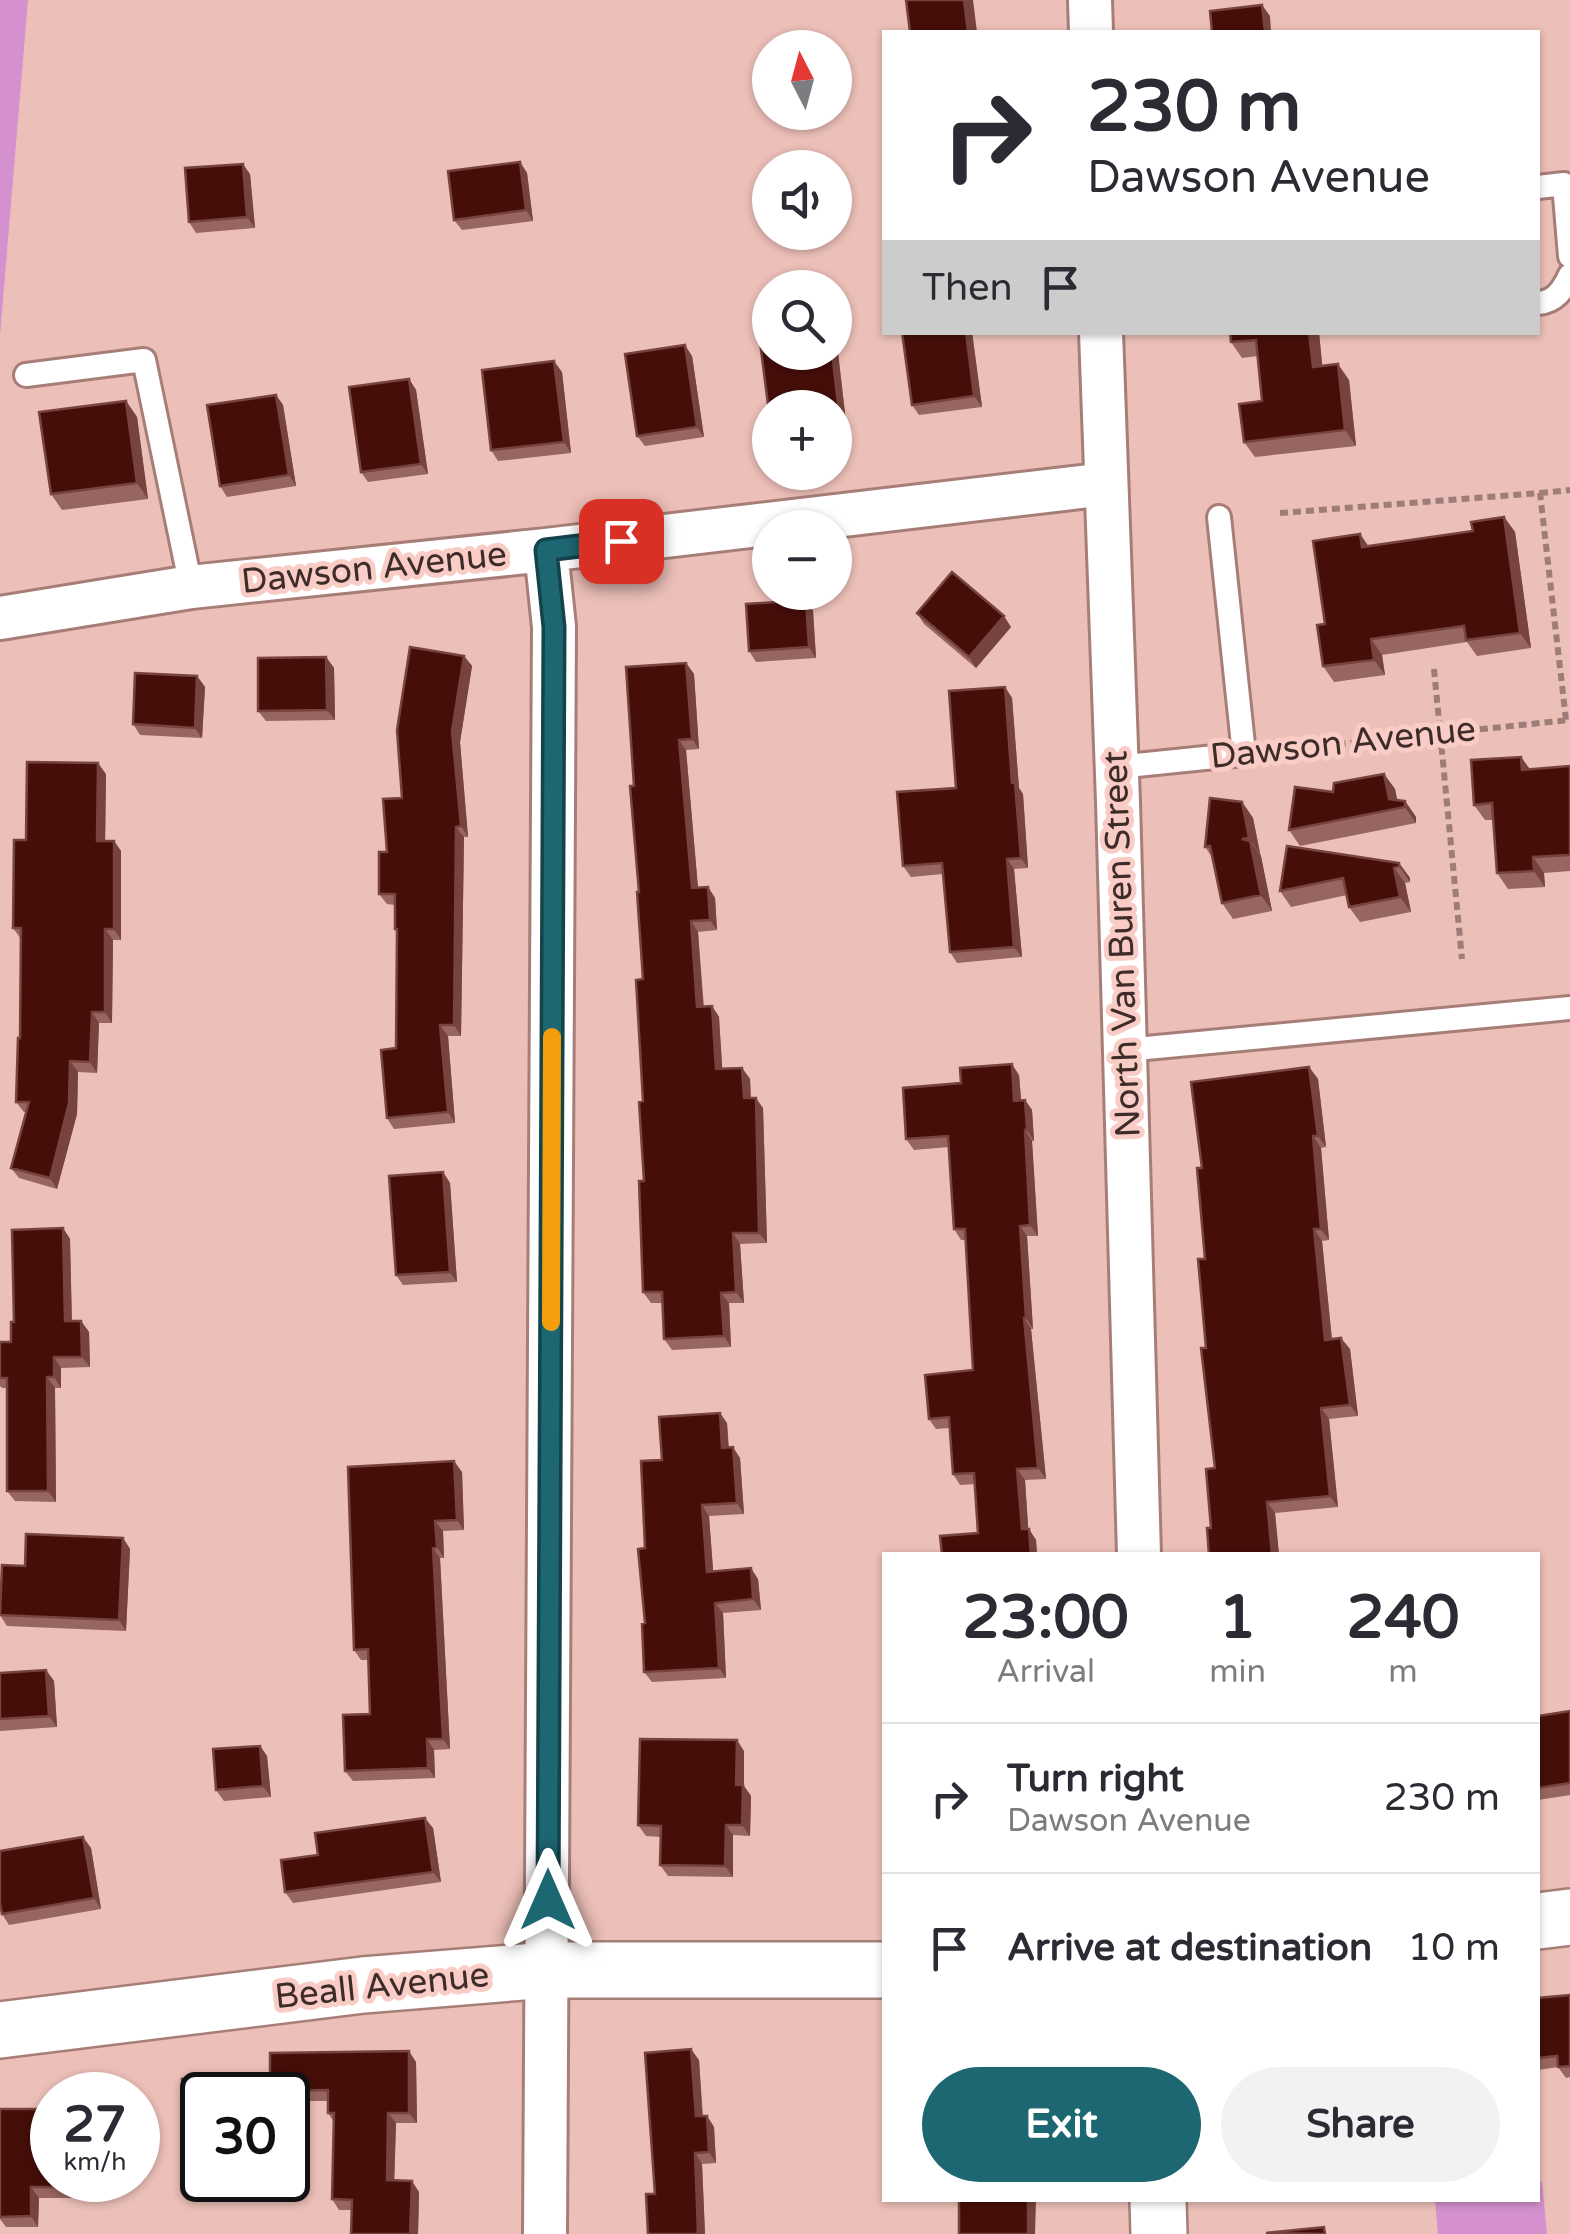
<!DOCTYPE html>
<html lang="en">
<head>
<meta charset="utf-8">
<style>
	body { margin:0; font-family:"Varela Round",sans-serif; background:#f2f2f3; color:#2b2b33; height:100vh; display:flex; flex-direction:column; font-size:38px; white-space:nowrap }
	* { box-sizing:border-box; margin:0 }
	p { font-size:32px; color:#7c7c81 }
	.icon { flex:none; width:55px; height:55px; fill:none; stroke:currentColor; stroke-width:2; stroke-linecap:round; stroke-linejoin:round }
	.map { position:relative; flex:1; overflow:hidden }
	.drawer { position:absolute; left:882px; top:1552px; width:658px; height:650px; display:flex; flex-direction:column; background:#fff; border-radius:0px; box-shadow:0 2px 8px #0004 }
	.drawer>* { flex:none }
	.top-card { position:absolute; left:882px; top:30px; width:658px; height:305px; border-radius:0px; box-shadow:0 2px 8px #0004; background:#fff; color:#2b2b33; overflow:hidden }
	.needle { width:65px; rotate:354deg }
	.controls { position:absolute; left:752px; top:30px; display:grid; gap:20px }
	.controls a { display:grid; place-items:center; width:100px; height:100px; border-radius:50%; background:#fff; box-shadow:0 2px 8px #0004; font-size:50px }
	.speed { position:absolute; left:30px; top:2072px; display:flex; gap:20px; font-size:50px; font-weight:700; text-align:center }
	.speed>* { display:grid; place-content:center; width:130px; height:130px; border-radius:50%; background:#fff; box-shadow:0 2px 8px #0004; line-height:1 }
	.speed small { font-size:25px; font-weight:400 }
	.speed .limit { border:5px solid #111; border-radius:15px; background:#fff; color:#111 }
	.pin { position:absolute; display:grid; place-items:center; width:85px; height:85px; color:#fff; margin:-42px; border-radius:20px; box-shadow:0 5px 15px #0006 }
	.me { position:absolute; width:110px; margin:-55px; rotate:0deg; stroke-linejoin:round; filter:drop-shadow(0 0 8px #0008) }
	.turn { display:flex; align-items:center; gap:35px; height:210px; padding:0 40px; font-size:45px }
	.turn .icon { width:130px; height:130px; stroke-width:2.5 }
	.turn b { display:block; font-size:70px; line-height:85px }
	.then { display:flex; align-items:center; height:95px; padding:0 40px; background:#0003; gap:20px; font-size:38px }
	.eta { display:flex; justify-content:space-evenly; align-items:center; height:170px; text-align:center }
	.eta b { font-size:60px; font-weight:700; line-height:70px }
	.primary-button { display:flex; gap:20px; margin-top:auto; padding:20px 40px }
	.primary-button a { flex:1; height:115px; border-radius:60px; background:#1d6773; color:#fff; font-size:40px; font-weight:700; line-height:115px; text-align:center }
	.primary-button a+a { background:#f2f2f3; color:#2b2b33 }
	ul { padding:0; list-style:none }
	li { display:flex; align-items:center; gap:30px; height:150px; padding:0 40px; border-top:2px solid #e1e1e2 }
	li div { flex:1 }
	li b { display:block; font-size:38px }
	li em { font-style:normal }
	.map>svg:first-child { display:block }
	.green { fill:#d490cf }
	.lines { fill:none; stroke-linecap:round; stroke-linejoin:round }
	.service-casing { stroke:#a77e77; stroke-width:28 }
	.minor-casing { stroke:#a77e77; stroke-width:48 }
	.tertiary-casing { stroke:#a77e77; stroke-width:60 }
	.path { stroke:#9e7d78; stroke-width:6; stroke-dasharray:8 5; stroke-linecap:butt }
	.service { stroke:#fff; stroke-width:22 }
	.minor { stroke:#fff; stroke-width:42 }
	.tertiary { stroke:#fff; stroke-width:55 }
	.wall { fill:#986660 }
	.shaded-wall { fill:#77433e }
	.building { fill:#450e09; stroke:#77433e; stroke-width:2.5 }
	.route-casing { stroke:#13434b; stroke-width:25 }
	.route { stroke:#1d6773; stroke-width:18 }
	.slow { stroke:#f59e0b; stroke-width:18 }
	.labels { text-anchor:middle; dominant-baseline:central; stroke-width:10; stroke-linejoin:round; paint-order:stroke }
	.street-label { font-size:35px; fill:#3d2c29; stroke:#f9ccc5 }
</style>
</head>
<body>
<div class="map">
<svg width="1570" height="2234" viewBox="0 0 1570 2234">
	<rect width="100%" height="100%" fill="#ecbfb8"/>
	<path class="green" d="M0 0H28L0 335Z
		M1542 2181 1547 2234H1438L1435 2200H1538V2182Z"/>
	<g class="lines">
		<defs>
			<path id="service" d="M1538 187 1564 184 1570 256
				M1538 303C1555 302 1563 290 1570 275
				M26 375 144 360 191 587
				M1117 767 1244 754 1219 517
				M1125 1050 1570 1008"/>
			<path id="minor" d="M1090 0 1091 32
				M1101 332 1118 802 1139 1555
				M0 618 191 587 546 550 1106 484
				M545 2234 554 627 546 550"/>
			<path id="tertiary" d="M1538 1921 1570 1917
				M0 2030 363 1985 548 1970H885
				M1158 2200 1159 2234"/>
		</defs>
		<use href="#service" class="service-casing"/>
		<use href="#minor" class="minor-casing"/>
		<use href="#tertiary" class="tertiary-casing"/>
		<path class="path" d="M1540 493 1570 490
			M1280 513 1540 493 1566 720
			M1434 669 1462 959
			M1273 751 1569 720"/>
		<use href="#service" class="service"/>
		<use href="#minor" class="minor"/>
		<use href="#tertiary" class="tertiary"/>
	</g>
	<path class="wall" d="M520 162 527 173 533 221 462 230 454 220Z
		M250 174 255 228 196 233 189 222Z
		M902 332H972L982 407 919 415 912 405Z
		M1319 332 1322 366 1349 380 1356 446 1255 457 1244 442 1262 401 1258 356 1242 358 1231 342Z
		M835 341 837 344 846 422 835 424Z
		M692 356 704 437 645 446 637 436Z
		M562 372 571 453 498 461 491 450Z
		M409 379 416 390 428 474 368 482 361 472Z
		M276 395 283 405 296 486 227 497 220 486Z
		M126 401 137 417 148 499 62 510 51 494Z
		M1504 517 1515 532 1531 648 1477 656 1467 642 1382 655 1385 675 1334 682 1323 666 1325 624 1360 534 1368 546 1473 531Z
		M806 600 813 611 816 658 756 662 749 651Z
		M917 613 1011 627 976 668 924 624Z
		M464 656 472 666 460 742 468 837H464L461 1036H448L455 1123 394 1129 387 1118 396 1048 397 932 395 929V905L387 904 379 894 387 852 402 798Z
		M326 657 334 668 335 720 266 721 258 711Z
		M686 663 694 674 699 749 686 750 698 888 708 887 715 898 717 930 698 932 704 1007 712 1006 719 1017 722 1069 742 1068 750 1079 751 1098 763 1108 767 1243 740 1244 744 1303H729L731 1347 672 1350 664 1339 662 1303H651L643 1292V979L634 786Z
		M197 676 205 687 202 738 140 735 133 724Z
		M1005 687 1012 698 1019 788 1023 794 1028 868 1014 869 1022 957 957 963 950 952 943 874 911 877 903 866 956 788Z
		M1521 757 1529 769 1570 766V871L1544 873 1545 887 1508 889 1497 873 1493 820H1485L1474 805Z
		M106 774 105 841H114L121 851V940H113L112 1023H99L97 1073 78 1072 77 1114 57 1189 19 1178 11 1168 26 1112H24L16 1102 20 1038 21 939 13 928 26 840Z
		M1384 774 1395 789 1397 800 1405 801 1416 817V823L1300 846 1289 830 1333 792Z
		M1242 802 1253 818 1272 911 1233 919 1222 903 1212 857 1205 847Z
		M1399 863 1410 878V882L1405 883 1411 912 1360 922 1349 907 1347 895 1291 907 1280 891Z
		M1309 1067 1318 1079 1326 1147 1321 1148 1329 1240 1322 1241 1332 1339 1350 1349 1358 1416 1329 1419 1338 1507 1275 1513 1279 1555H1209L1215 1468 1206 1348 1202 1168Z
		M1019 1075 1021 1100H1025L1032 1110 1034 1141H1032L1038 1236H1027L1033 1329H1031L1046 1479 1025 1480 1028 1529 1036 1540 1037 1555H942L978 1533 975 1484 960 1485 953 1474 949 1428 936 1429 929 1419 973 1370 965 1240H961L954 1229 949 1147 914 1150 906 1139 961 1083Z
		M443 1172 450 1183 457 1282 403 1285 396 1275Z
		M63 1228 70 1239 72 1321H81L89 1332 90 1367 61 1368V1388H55L56 1502 15 1501 7 1491V1388H2L0 1386V1342H11L14 1322Z
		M727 1423 729 1448 740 1458 744 1514 709 1516 713 1572 758 1579 761 1610 723 1613 726 1678 652 1682 644 1672 645 1548 662 1460Z
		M462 1472 464 1530 443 1531 444 1558H440L450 1749 434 1750 435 1778 353 1781 345 1771 370 1714 369 1660H361L354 1650Z
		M123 1538 130 1549 126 1631 7 1626 0 1615Z
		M46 1670 54 1681 57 1727 0 1731V1673Z
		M1570 1711V1795L1538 1800V1716Z
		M260 1746 267 1756 271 1797 224 1801 216 1790Z
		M744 1751V1786L751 1796 750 1836 733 1835V1877L668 1876 660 1865 661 1837 646 1836 638 1825Z
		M433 1828 441 1882 293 1903 285 1892Z
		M91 1848 101 1909 9 1925 2 1914Z
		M1570 1995V2077L1566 2078 1558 2067 1538 2070V1998Z
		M699 2060 703 2116H707L714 2127 716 2163 702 2164 705 2234H648L655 2194Z
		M416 2062 417 2123H396L394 2180 419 2192 418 2234H351L352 2210H339L332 2199 334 2122 328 2113V2101H288V2095H273L270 2091Z
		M243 2075 250 2086 251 2095H202V2134H193L185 2124 182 2079Z
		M0 2109 91 2180V2198H39L38 2227H6L0 2219Z"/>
	<path class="shaded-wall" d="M964 0H973L977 32H968Z
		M1262 5 1270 16 1271 32H1265Z
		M520 162 527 173 533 221 526 210Z
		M243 164 250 174 255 228 247 217Z
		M966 332H972L982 407 974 396Z
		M1309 332H1319L1324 383 1313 367Z
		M835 341 837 344 846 422 839 412 832 352H835Z
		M685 345 692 356 704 437 697 427Z
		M554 361 562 372 571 453 564 442Z
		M1338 364 1349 380 1356 446 1345 430Z
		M409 379 416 390 428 474 421 464Z
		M276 395 283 405 296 486 289 475Z
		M126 401 137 417 148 499 137 483Z
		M1504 517 1515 532 1531 648 1520 633Z
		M1360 534 1371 550 1362 547Z
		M806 600 813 611 816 658 809 647Z
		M1004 616 1011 627 976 668 969 657Z
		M1371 639 1382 655 1385 675 1374 660Z
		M464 656 472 666 460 742 468 837 461 826 452 731Z
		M326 657 334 668 335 720 327 710Z
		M686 663 694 674 699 749 692 739Z
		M197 676 205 687 202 738 195 728Z
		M1005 687 1012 698 1019 788 1023 794 1028 868 1021 858 1012 783Z
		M679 740 686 750 699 899 692 888Z
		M1521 757 1532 772 1522 770Z
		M98 763 106 774 105 851 97 841Z
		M1384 774 1395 789 1399 809 1389 799Z
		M1405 801 1416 817V823L1405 807Z
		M1242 802 1253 818 1260 854 1249 838Z
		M456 827 464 837 461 1036 454 1025Z
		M114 841 121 851V940L114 929Z
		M1250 841 1261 856 1272 911 1261 895Z
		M1533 857 1544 873 1545 887 1534 871Z
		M1007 859 1014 869 1022 957 1014 947Z
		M1399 863 1410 878V882L1399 866Z
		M1394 868 1405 883 1411 912 1400 897Z
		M708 887 715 898 717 930 710 920Z
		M691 921 698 932 704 1018 697 1007Z
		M105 929 113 940 112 1023 105 1012Z
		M712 1006 719 1017 723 1080 716 1069Z
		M92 1012 99 1023 97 1073 90 1062Z
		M440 1025 448 1036 455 1123 448 1112Z
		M70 1061 78 1072 77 1114 57 1189 50 1178Z
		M1012 1064 1019 1075 1022 1111 1014 1101Z
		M1309 1067 1318 1079 1326 1147 1318 1136Z
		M742 1068 750 1079 751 1109 744 1098Z
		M756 1098 763 1108 767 1243 759 1233Z
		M1025 1100 1032 1110 1034 1141 1027 1130Z
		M1025 1130 1032 1141 1038 1236 1030 1225Z
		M1313 1136 1321 1148 1329 1240 1321 1229Z
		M443 1172 450 1183 457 1282 450 1272Z
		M1020 1226 1027 1236 1033 1329 1026 1318Z
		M63 1228 70 1239 72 1332 65 1321Z
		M1314 1229 1322 1241 1333 1351 1325 1340Z
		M733 1233 740 1244 744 1303 736 1292Z
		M721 1293 729 1303 731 1347 724 1336Z
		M1024 1318 1031 1329 1046 1479 1038 1468Z
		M81 1321 89 1332 90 1367 82 1357Z
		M1341 1338 1350 1349 1358 1416 1350 1405Z
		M54 1357 61 1368V1388L54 1377Z
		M47 1377 55 1388 56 1502 48 1491Z
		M1321 1408 1329 1419 1338 1507 1330 1496Z
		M720 1413 727 1423 729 1458 722 1448Z
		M733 1447 740 1458 744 1514 737 1503Z
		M454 1461 462 1472 464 1530 457 1520Z
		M1017 1469 1025 1480 1029 1540 1022 1529Z
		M1267 1502 1275 1513 1279 1555H1272Z
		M702 1505 709 1516 714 1582 707 1572Z
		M435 1521 443 1531 444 1558 437 1547Z
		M1029 1529 1036 1540 1037 1555H1031Z
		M123 1538 130 1549 126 1631 119 1620Z
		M433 1548 440 1558 450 1749 443 1739Z
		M751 1568 758 1579 761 1610 753 1599Z
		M715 1603 723 1613 726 1678 719 1668Z
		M46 1670 54 1681 57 1727 49 1716Z
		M427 1739 434 1750 435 1778 428 1768Z
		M737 1740 744 1751V1786L751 1796 750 1836 742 1825 736 1785Z
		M260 1746 267 1756 271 1797 263 1786Z
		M425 1818 433 1828 441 1882 433 1872Z
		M726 1825 733 1835V1877L725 1866Z
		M83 1837 91 1848 101 1909 94 1898Z
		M691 2049 699 2060 703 2127 696 2116Z
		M409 2051 416 2062 417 2123 409 2113Z
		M243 2075 250 2086 251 2095H244Z
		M388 2113 396 2123 394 2191 387 2180Z
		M707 2116 714 2127 716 2163 709 2152Z
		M695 2153 702 2164 705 2234H698Z
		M83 2180H91V2198L83 2187Z
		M412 2181 419 2192 418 2234H410Z
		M31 2187 39 2198 38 2227 31 2216Z
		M1028 2200H1036L1035 2234H1028Z"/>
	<path class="building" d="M906 0H964L968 32H910Z
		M1262 5 1265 32H1212L1210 11Z
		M520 162 526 210 454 220 448 171Z
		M243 164 247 217 189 222 185 168Z
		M902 332H966L974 396 912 405Z
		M1230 332H1309L1313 367 1338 364 1345 430 1244 442 1239 404 1262 401 1256 340 1231 342Z
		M770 340V352H832L839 412H835V408H770V420L760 342Z
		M685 345 697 427 637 436 625 354Z
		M554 361 564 442 491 450 482 370Z
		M409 379 421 464 361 472 349 387Z
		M276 395 289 475 220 486 207 405Z
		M126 401 137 483 51 494 39 412Z
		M1504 517 1520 633 1466 640 1464 626 1371 639 1374 660 1323 666 1317 625 1325 624 1313 541 1360 534 1362 547 1473 531 1471 522Z
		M952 572 1004 616 969 657 917 613Z
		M806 600 809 647 749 651 746 604Z
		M410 647 464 656 452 731 461 826 456 827 454 1025H440L448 1112 387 1118 381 1050 396 1048 397 929H395V894H379V852H387L383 799 402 798 397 730Z
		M326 657 327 710 258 711V658Z
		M686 663 692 739 679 740 692 888 708 887 710 920 691 921 697 1007 712 1006 716 1069 742 1068 744 1098H756L759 1233H733L736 1292 721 1293 724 1336 664 1339 662 1292H643L639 1181H644L639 1102 643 1101 636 980 643 979 637 892H639L630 786H634L626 667Z
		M135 673 197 676 195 728 133 724Z
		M1005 687 1012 783H1015L1021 858 1007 859 1014 947 950 952 942 863 903 866 897 792 956 788 949 691Z
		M1521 757 1522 770 1570 766V855L1533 857 1534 871 1497 873 1492 803 1474 805 1471 760Z
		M27 762 98 763 97 841H114V929H105V1012H92L90 1062 70 1061 69 1103 50 1178 11 1168 29 1102H16L18 1038H20L21 928H13L14 840H26Z
		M1384 774 1389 799 1405 801V807L1289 830 1295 787 1333 792 1334 783Z
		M1210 798 1242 802 1249 838 1242 839 1250 841 1261 895 1222 903 1210 846 1205 847Z
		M1287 846 1399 863V866L1394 868 1400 897 1349 907 1343 878 1280 891Z
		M1012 1064 1014 1101 1025 1100 1027 1130H1025L1030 1225 1020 1226 1026 1318H1024L1038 1468 1017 1469 1022 1529H1029L1031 1555H942L940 1536 978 1533 974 1473 953 1474 949 1417 929 1419 925 1375 973 1370 965 1229H954L948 1136 906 1139 903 1088 961 1083 960 1068Z
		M1309 1067 1318 1136H1313L1321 1229H1314L1325 1340 1341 1338 1350 1405 1321 1408 1330 1496 1267 1502 1272 1555H1209L1207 1528H1211L1206 1469 1215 1468 1201 1348H1206L1198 1259H1205L1197 1168H1202L1191 1082Z
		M443 1172 450 1272 396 1275 389 1176Z
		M63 1228 65 1321H81L82 1357H54V1377H47L48 1491H7V1378H0V1342H11V1322H14L12 1230Z
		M720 1413 722 1448 733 1447 737 1503 702 1505 707 1572 751 1568 753 1599 715 1603 719 1668 644 1672 642 1624 645 1623 638 1549 645 1548 641 1461 662 1460 659 1417Z
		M454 1461 457 1520 435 1521 437 1547 433 1548 443 1739H427L428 1768 345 1771 343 1715 370 1714 368 1649 354 1650 348 1467Z
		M26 1534 123 1538 119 1620 0 1615 2 1565 25 1566Z
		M46 1670 49 1716 0 1719V1673Z
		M1570 1711V1783L1538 1788V1716Z
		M640 1739 737 1740 736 1785H743L742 1825H726L725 1866 660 1865 661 1826 638 1825Z
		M260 1746 263 1786 216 1790 213 1749Z
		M425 1818 433 1872 285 1892 281 1860 318 1855 315 1833Z
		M83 1837 94 1898 2 1914 0 1903V1851Z
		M1570 1995V2066L1558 2067 1557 2056 1538 2058V1998Z
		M691 2049 696 2116H707L709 2152 695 2153 698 2234H648L646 2194H655L645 2053Z
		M409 2051V2113H388L387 2180 412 2181 410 2234H351L352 2200 332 2199 334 2113H328V2090L270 2091V2053Z
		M243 2075 244 2095H202V2122L185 2124 182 2079Z
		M0 2109H52V2180H83V2187H31V2216L0 2217Z
		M959 2200H1028V2234H959Z
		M1324 2227 1325 2234 1266 2233Z"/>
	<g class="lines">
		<defs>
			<path id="route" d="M548 1900 554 627 546 550 621 541"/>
		</defs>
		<use href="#route" class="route-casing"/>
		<use href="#route" class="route"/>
		<path class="slow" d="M551 1322 552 1037"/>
	</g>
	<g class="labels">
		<g class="street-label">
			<text transform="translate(374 568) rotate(-6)">Dawson Avenue</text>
			<text transform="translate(1343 743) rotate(-6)">Dawson Avenue</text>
			<text transform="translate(1122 944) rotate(-92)">North Van Buren Street</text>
			<text transform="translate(382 1986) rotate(-6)">Beall Avenue</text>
		</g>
	</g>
</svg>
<div class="controls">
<a><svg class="needle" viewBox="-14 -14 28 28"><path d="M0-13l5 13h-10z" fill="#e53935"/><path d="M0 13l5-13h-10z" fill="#7c7c81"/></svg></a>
<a><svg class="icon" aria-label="sound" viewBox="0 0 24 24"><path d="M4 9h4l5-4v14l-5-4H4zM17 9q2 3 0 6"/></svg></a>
<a><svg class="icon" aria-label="search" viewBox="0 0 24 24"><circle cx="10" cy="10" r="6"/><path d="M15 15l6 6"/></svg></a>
<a>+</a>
<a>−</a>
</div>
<div class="speed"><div>27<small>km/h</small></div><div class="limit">30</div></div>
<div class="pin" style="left:621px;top:541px;background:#d93025"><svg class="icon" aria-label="arrive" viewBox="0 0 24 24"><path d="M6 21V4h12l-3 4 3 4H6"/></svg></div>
<svg class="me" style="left:548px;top:1900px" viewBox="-20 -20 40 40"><path d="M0-17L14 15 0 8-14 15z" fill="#1d6773" stroke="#fff" stroke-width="4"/></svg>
<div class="top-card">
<div class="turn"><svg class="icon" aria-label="right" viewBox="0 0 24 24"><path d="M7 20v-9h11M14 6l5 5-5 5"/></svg><div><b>230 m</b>Dawson Avenue</div></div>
<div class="then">Then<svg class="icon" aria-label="arrive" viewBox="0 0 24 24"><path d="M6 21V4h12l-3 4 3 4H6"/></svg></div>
</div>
<section class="drawer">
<div class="eta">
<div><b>23:00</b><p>Arrival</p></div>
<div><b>1</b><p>min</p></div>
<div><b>240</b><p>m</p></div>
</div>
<ul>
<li><svg class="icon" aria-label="right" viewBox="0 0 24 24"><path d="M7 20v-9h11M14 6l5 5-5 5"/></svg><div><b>Turn right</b><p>Dawson Avenue</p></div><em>230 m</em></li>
<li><svg class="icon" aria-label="arrive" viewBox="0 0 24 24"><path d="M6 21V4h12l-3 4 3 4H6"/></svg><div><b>Arrive at destination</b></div><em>10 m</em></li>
</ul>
<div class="primary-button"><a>Exit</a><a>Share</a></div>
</section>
</div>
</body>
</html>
